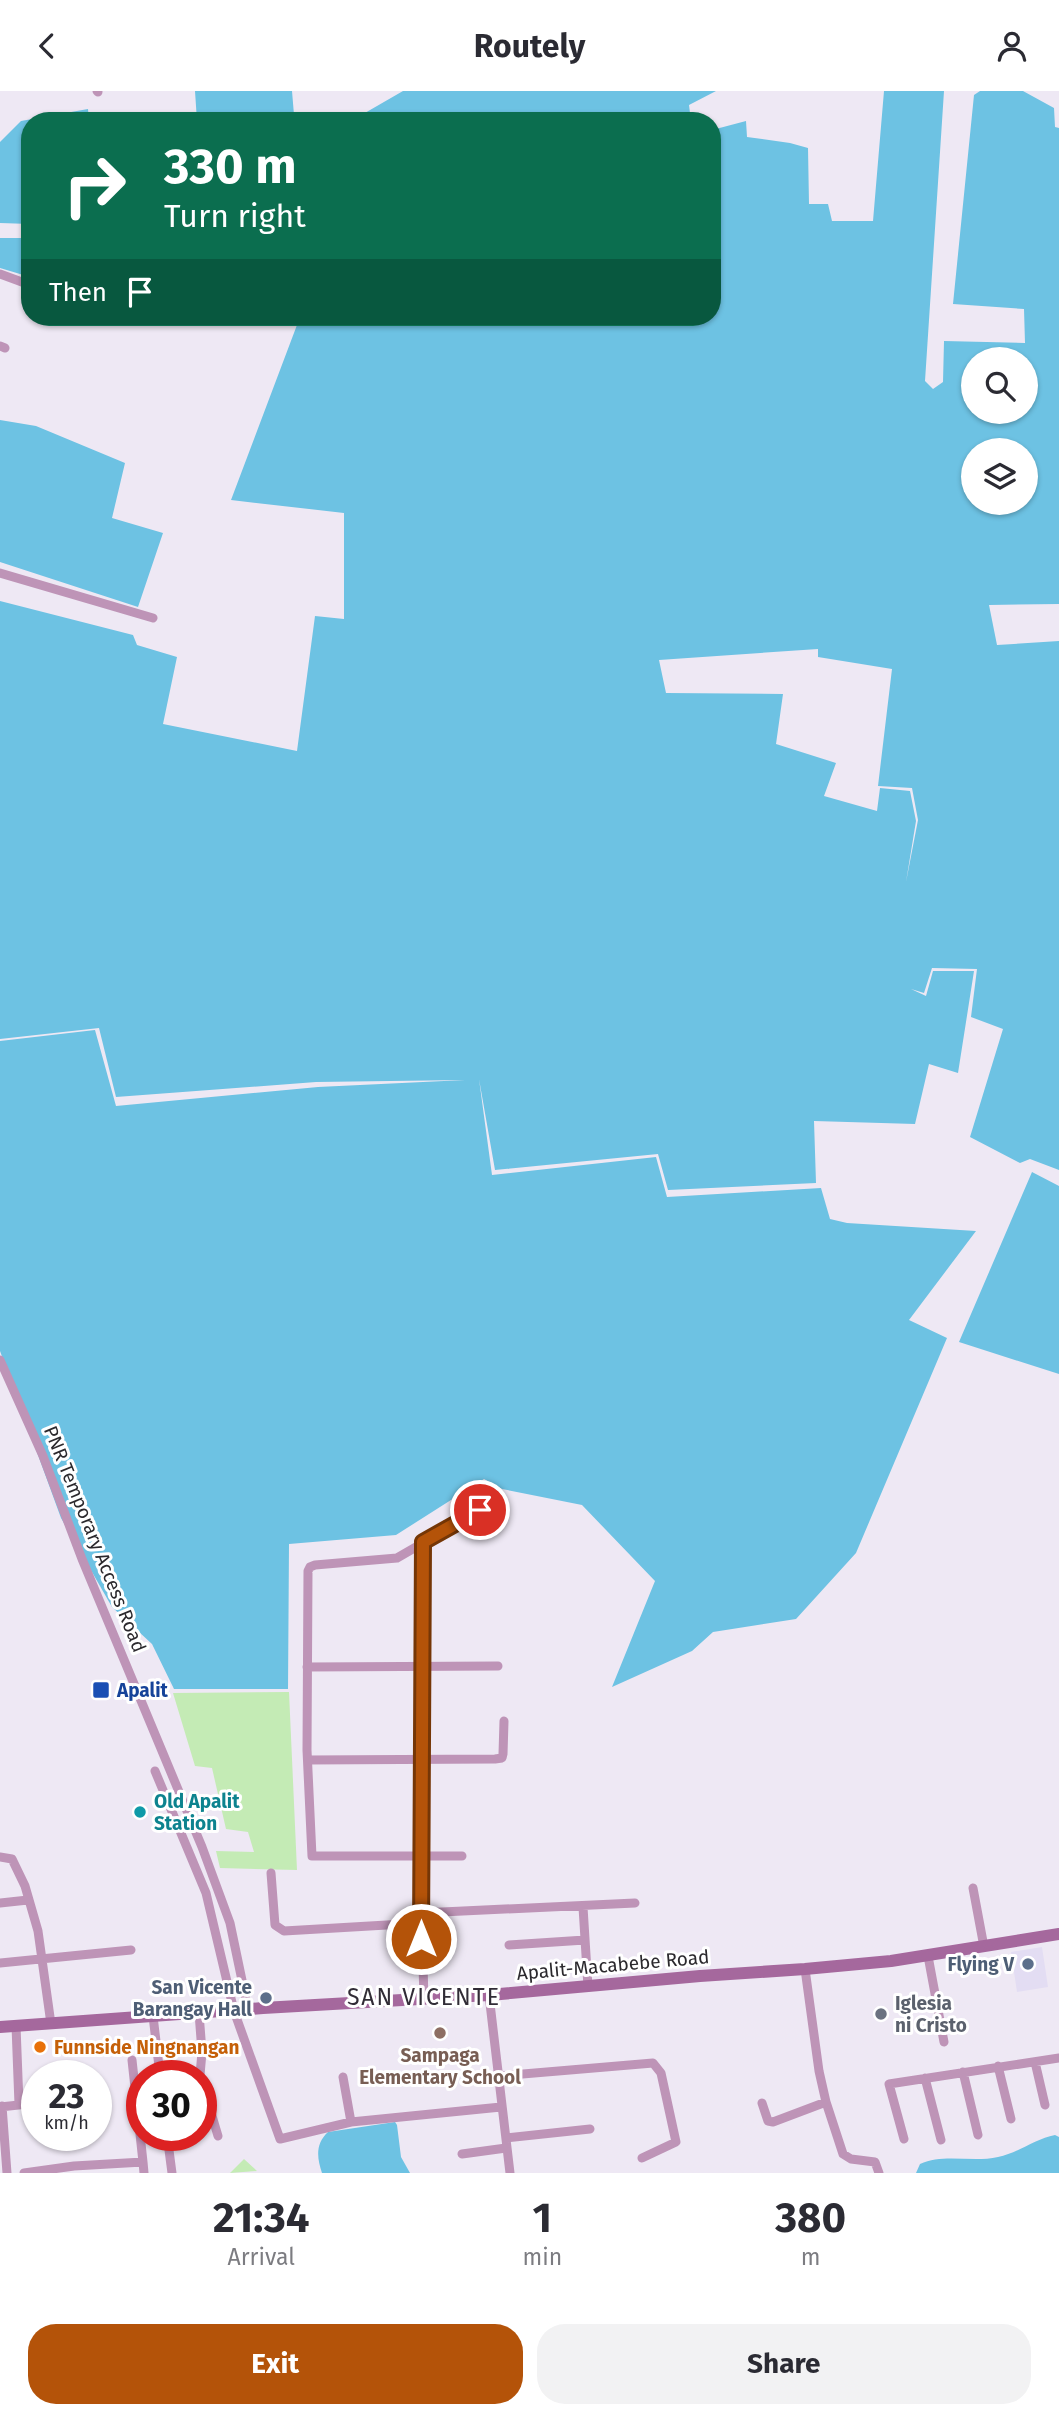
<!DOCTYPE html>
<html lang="en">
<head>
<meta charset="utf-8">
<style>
	body { margin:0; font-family:"Fira Sans",sans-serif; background:#f2f2f3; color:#2b2b33; height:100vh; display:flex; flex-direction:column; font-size:26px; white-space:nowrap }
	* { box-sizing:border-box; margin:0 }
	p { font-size:23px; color:#7c7c81 }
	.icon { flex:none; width:38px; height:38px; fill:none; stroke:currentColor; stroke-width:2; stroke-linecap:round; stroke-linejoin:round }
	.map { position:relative; height:2082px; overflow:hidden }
	.panel { display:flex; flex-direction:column; background:#fff; flex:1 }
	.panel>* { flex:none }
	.hud { position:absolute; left:21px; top:21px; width:700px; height:214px; border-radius:28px; box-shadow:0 2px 5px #0004; background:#0b6e4f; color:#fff; overflow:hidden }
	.fabs { position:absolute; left:961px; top:256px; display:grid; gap:14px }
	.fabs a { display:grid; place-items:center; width:77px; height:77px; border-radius:50%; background:#fff; box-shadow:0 2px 5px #0004; font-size:35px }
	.speed { position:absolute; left:21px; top:1969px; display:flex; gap:14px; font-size:35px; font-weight:700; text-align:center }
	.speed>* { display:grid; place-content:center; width:91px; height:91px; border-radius:50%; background:#fff; box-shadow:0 2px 5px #0004; line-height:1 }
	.speed small { font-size:18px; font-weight:400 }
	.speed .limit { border:10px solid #d22; background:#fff; color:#111 }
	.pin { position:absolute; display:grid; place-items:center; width:60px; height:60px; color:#fff; margin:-30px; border:4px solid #fff; border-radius:50%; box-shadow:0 2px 7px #0007 }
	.me { position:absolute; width:77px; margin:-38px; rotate:0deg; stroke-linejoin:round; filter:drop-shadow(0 0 5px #0008) }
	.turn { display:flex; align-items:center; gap:24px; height:147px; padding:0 28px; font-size:32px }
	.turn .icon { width:91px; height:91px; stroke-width:2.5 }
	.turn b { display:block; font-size:49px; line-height:60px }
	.then { display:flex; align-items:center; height:66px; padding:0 28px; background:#0003; gap:14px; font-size:26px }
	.eta { display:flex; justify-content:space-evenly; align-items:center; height:119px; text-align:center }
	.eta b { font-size:42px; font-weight:700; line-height:49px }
	.action { display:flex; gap:14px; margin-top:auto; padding:14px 28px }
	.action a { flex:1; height:80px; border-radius:28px; background:#b45309; color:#fff; font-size:28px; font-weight:700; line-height:80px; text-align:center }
	.action a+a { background:#f2f2f3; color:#2b2b33 }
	header { display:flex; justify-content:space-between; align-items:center; height:91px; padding:0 28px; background:#fff; font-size:32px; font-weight:700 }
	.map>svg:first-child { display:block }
	.commercial { fill:#e3ddf3 }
	.green { fill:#c4ebb5 }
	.water { fill:#6dc2e3; fill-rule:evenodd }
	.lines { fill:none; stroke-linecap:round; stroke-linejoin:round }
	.minor { stroke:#be94b7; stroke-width:9 }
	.secondary { stroke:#a5689d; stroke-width:12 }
	.route-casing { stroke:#753606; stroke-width:18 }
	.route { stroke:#b45309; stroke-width:12 }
	.transit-dot { fill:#1a4fb4; stroke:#fff; stroke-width:2.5 }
	.culture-dot { fill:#0f9aa8; stroke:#fff; stroke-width:2.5 }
	.service-dot { fill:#5c6f8a; stroke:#fff; stroke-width:2.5 }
	.worship-dot { fill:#6b7280; stroke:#fff; stroke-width:2.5 }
	.education-dot { fill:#8d6e63; stroke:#fff; stroke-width:2.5 }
	.food-dot { fill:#e8710a; stroke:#fff; stroke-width:2.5 }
	.labels { text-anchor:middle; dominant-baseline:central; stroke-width:6; stroke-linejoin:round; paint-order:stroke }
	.street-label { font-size:19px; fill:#2b292d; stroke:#fff }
	.transit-label { font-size:19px; font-weight:bold; fill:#164399; stroke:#fff; text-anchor:start }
	.culture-label { font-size:19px; font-weight:bold; fill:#0d838f; stroke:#fff; text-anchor:start }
	.service-label { font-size:19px; font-weight:bold; fill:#4e5e75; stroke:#fff; text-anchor:end }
	.worship-label { font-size:19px; font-weight:bold; fill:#5b616d; stroke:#fff; text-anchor:start }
	.food-label { font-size:19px; font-weight:bold; fill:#c56008; stroke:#fff; text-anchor:start }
	.education-label { font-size:19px; font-weight:bold; fill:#785e54; stroke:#fff }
	.quarter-label { font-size:23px; letter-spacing:2px; fill:#312c36; stroke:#fff }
</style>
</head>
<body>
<header><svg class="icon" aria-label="back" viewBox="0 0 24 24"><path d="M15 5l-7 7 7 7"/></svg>Routely<svg class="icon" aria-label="person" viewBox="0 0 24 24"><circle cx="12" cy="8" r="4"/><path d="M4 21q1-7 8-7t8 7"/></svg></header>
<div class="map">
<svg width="1059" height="2082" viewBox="0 0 1059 2082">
	<rect width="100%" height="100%" fill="#eee8f4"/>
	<path class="commercial" d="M1042 1856 1048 1896 1017 1901 1011 1861Z"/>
	<path class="green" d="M289 1601 297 1779 220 1777 216 1760 254 1761 248 1741 226 1738 212 1677 195 1675 173 1602Z
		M244 2068 257 2080 230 2082Z"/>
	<path class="water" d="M195 0H292L294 24 287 30H197Z
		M403 0H716L689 14 691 30H351Z
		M884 0H944L925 290 933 298 943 291 944 250 1025 252 1024 218 953 213 974 4 980 0H1023L1054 17 1055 36 1059 37V513L989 514 997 554 1059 550V1079L1030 1068 1020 1072 970 1046 1003 938 971 926 977 878 932 877 924 902 911 898 926 905 933 880H974L958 982 929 973 915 1033 814 1030 816 1092 668 1099 658 1063 495 1079 479 988 492 1084 656 1066 667 1106 821 1097 830 1128 847 1132 976 1140 909 1229 947 1247 856 1462 796 1528 713 1541 692 1560 612 1596 655 1490 582 1414 502 1398 484 1388 396 1444 289 1453 288 1598H174L152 1553 112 1516 61 1427 0 1260V950L95 939 116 1015 318 996 465 989 316 991 116 1006 99 937 0 948V510L133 544 137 554 177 566 163 633 297 660 315 525 344 528V422L231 409 300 226H712V39L746 30 747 46 790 52 808 57 809 113H828L832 130H873ZM973 268H1026V320H973ZM973 359H1026V411H973ZM818 558V566L892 578 878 695 912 697 918 729 906 791 916 730 910 700 880 697 877 720 824 705 836 672 776 653 783 603 666 602 659 569Z
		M88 18 89 30H30V133L0 132V51L21 30Z
		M0 147H30V186L0 177Z
		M0 329 36 335 125 372 112 427 163 442 138 516 0 471Z
		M1032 1081 1059 1095V1283L959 1251Z
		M395 2031 397 2034 401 2066 410 2082H322C317 2067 315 2053 328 2041Z
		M1055 2044 1059 2046V2082H916L920 2073C944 2062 972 2072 998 2066 1018 2062 1035 2048 1055 2044Z"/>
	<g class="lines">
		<path class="minor" d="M97 0 98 1
			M0 183 30 194
			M0 255 5 257
			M0 482 153 527
			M0 1269 43 1365 82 1468 202 1756 230 1832 248 1918
			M423 1451 420 1765 424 1909
			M307 1576 498 1575
			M308 1669 495 1668 502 1667 503 1663 504 1630
			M155 1680 206 1802 234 1920 280 2048 351 2031 501 2016
			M462 1765H312L307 1659 308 1480 310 1476 315 1474 397 1467 480 1419
			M0 1766 12 1768 25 1795 38 1840 51 1933
			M271 1782 275 1834 284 1840 421 1832
			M973 1797 984 1856
			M0 1812 28 1809
			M583 1816 588 1896
			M421 1822 635 1812
			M509 1854 585 1849
			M928 1865 944 1951
			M0 1872 131 1859
			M805 1878 819 1980 826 2011 843 2063 851 2068 875 2071 879 2082
			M489 1904 510 2082
			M199 1922 202 1961 200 1984
			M153 1925 160 1984
			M16 1935 19 2013
			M132 1969 143 2071
			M1035 1971 1045 2014
			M998 1975 1011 2028
			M963 1981 978 2044
			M500 1985 653 1972 661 1982 676 2051 642 2067
			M343 1986 351 2031
			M925 1987 941 2049
			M201 1988 218 2045
			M762 2012 768 2030 773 2031 826 2011
			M2 2015 7 2082
			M0 2016 37 2012
			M167 2044 172 2082
			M506 2047 590 2038
			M904 2048 889 1993 1059 1967
			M462 2063 506 2057
			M24 2082 74 2075 143 2071 144 2082"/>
		<path class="secondary" d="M0 1936 263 1917 489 1904 700 1885 805 1878 891 1870 1059 1843"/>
	</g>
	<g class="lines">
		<defs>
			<path id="route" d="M421 1848 423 1451 480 1419"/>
		</defs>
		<use href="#route" class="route-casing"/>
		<use href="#route" class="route"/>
	</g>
	<rect class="transit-dot" x="92" y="1590" width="18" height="18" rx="3.5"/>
	<circle class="culture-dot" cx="140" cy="1721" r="7"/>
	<g class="service-dot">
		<circle cx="1028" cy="1873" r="7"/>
		<circle cx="266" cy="1907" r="7"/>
	</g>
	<circle class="worship-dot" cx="881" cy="1923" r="7"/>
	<circle class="education-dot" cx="440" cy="1942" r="7"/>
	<circle class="food-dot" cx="40" cy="1956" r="7"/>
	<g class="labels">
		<g class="street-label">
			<text transform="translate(95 1448) rotate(68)">PNR Temporary Access Road</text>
			<text transform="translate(613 1874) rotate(-5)">Apalit-Macabebe Road</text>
		</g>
		<g class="transit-label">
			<text x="117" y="1599">Apalit</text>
		</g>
		<g class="culture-label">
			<text x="154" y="1710">Old Apalit<tspan x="154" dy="22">Station</tspan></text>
		</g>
		<g class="service-label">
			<text x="1014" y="1873">Flying V</text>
			<text x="252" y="1896">San Vicente<tspan x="252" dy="22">Barangay Hall</tspan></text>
		</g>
		<g class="worship-label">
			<text x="895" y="1912">Iglesia<tspan x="895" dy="22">ni Cristo</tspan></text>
		</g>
		<g class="food-label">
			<text x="54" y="1956">Funnside Ningnangan</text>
		</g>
		<g class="education-label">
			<text x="440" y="1964">Sampaga<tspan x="440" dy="22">Elementary School</tspan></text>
		</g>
		<g class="quarter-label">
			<text x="424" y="1906">SAN VICENTE</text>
		</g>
	</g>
</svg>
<div class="fabs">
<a><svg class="icon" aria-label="search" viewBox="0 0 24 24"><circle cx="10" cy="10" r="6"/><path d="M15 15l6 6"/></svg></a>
<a><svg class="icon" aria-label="layers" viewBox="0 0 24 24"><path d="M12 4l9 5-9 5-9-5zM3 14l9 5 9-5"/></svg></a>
</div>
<div class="speed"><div>23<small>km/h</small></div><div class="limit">30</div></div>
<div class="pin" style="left:480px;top:1419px;background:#d93025"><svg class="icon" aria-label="arrive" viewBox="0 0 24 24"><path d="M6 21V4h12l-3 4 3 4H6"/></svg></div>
<svg class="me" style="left:421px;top:1848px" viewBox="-20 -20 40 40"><circle r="17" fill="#b45309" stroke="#fff" stroke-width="3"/><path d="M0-11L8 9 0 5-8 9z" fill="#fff"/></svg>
<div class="hud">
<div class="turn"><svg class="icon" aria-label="right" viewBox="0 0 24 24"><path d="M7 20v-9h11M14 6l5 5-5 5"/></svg><div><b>330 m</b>Turn right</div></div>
<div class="then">Then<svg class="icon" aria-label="arrive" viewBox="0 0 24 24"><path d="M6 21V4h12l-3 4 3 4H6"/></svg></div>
</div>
</div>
<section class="panel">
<div class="eta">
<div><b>21:34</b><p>Arrival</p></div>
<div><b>1</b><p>min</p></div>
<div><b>380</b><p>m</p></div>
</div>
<div class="action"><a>Exit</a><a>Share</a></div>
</section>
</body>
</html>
